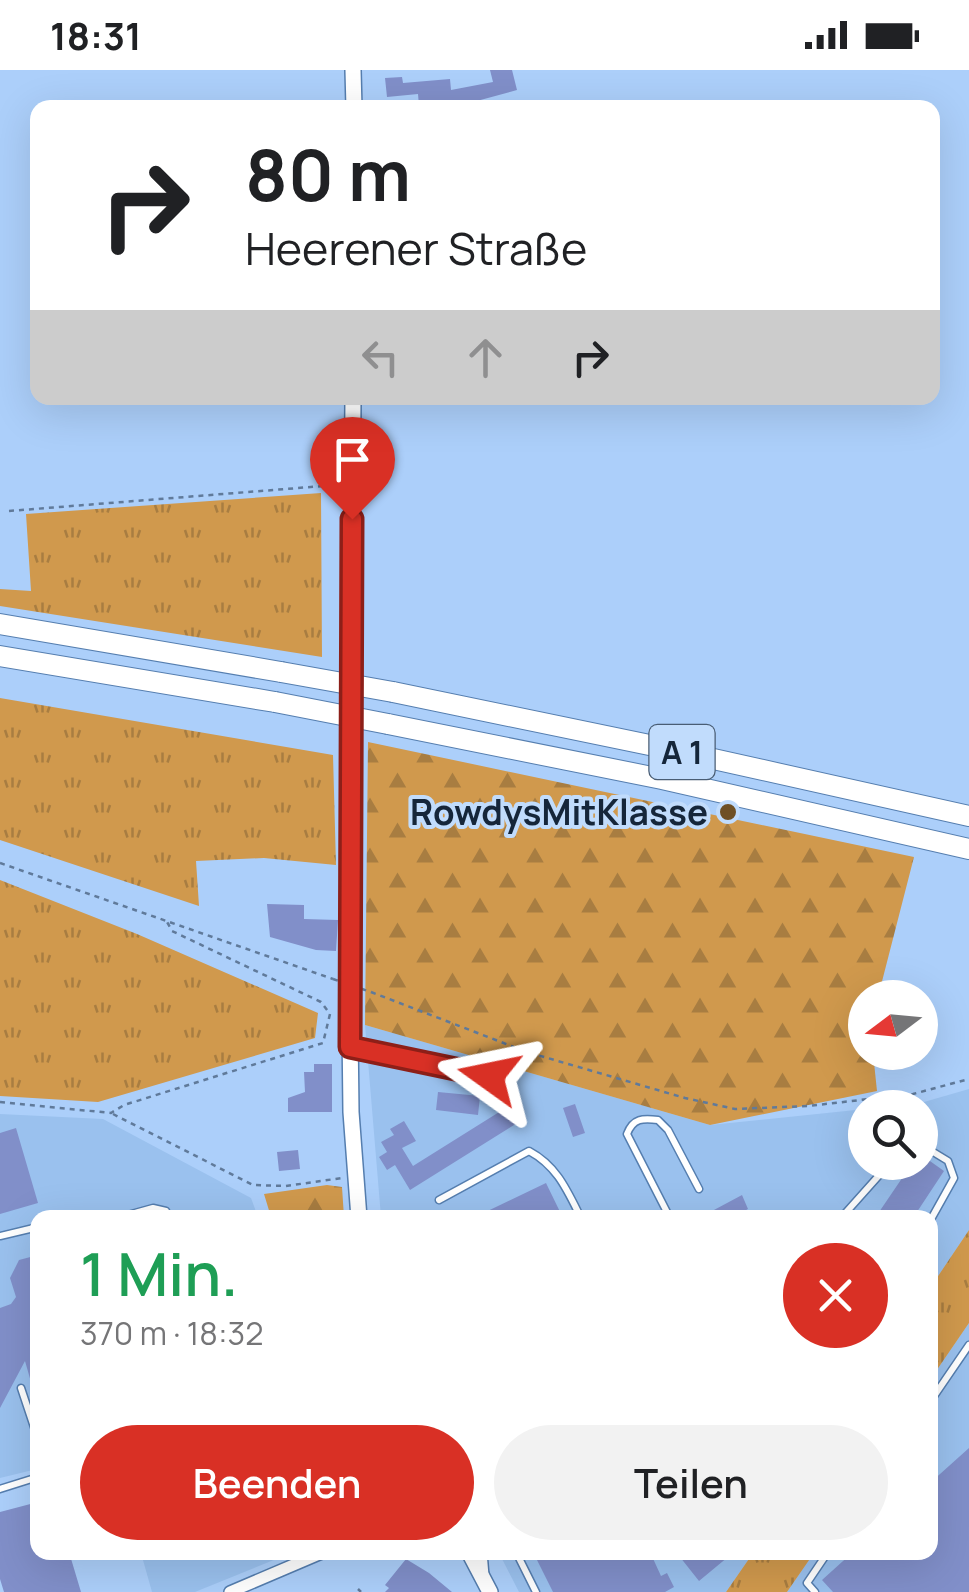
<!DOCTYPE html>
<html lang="de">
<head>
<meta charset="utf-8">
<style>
	body { margin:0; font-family:Manrope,sans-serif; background:#f2f2f2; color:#202124; height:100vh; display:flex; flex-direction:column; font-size:38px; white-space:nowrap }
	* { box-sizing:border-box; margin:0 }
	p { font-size:32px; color:#757577 }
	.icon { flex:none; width:55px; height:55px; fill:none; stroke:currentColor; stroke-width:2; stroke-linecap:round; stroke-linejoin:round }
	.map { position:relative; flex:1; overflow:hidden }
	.drawer { position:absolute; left:30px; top:1140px; width:908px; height:350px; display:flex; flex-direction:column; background:#fff; border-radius:20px; box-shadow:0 10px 40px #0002 }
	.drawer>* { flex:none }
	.guide { position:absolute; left:30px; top:30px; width:910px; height:305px; border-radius:20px; box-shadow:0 10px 40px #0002; background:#fff; color:#202124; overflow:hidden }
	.needle { width:65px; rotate:254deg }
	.buttons { position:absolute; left:848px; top:910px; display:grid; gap:20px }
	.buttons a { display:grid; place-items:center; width:90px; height:90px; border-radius:50%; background:#fff; box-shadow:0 10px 40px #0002; font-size:50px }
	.pin { position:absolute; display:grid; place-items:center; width:85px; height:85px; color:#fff; margin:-102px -42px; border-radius:50% 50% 50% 0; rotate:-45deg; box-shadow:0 0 10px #0007 }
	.pin .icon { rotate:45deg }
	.me { position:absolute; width:110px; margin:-55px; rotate:282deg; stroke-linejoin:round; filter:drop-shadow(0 0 8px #0008) }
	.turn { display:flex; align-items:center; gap:35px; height:210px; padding:0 50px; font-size:45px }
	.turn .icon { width:130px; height:130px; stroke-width:2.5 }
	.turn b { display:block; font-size:70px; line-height:85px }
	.lanes { display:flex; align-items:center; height:95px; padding:0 50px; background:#0003; justify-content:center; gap:50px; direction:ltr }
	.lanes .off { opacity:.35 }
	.round { display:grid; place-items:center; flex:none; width:105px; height:105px; border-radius:52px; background:#f2f2f2 }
	.summary { display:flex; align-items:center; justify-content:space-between; height:170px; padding:0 50px }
	h1 { font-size:60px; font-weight:600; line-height:75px; color:#1e9e55 }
	.cta { display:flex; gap:20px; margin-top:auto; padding:20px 50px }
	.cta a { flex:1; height:115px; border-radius:60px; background:#d93025; color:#fff; font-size:40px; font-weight:600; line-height:115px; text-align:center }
	.cta a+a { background:#f2f2f2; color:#202124 }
	.status { display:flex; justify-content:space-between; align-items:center; height:70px; padding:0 50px; background:#fff; direction:ltr }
	.status svg { height:28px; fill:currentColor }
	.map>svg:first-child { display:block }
	.built { fill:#9ac1ee }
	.grass { fill:url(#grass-tufts) }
	.forest { fill:url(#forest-firs) }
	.building { fill:#818fc9 }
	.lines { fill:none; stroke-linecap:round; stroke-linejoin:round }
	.lane-casing { stroke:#557eaf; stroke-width:9 }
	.street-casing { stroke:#557eaf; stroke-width:14 }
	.secondary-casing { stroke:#557eaf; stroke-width:18 }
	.highway-casing { stroke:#557eaf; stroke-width:22 }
	.path { stroke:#607a9a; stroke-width:2.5; stroke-dasharray:5 5; stroke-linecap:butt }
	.lane { stroke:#fff; stroke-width:6 }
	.street { stroke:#fff; stroke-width:11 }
	.secondary { stroke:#fff; stroke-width:15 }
	.highway { stroke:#fff; stroke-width:20 }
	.highway-bridge-casing { stroke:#557eaf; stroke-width:22; stroke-linecap:butt }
	.path-bridge { stroke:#607a9a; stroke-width:2.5; stroke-dasharray:5 5; stroke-linecap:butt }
	.highway-bridge { stroke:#fff; stroke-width:20 }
	.route-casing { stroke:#8d1f18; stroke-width:25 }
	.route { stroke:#d93025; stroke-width:18 }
	.poi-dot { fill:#6f5025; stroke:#c1dcfc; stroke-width:4 }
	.labels { text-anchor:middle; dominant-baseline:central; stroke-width:8; stroke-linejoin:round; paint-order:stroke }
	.shield { fill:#c1dcfc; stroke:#495d74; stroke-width:2.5 }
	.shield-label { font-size:32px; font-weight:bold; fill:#15263a }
	.poi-label { font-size:35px; font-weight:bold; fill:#15263a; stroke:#c1dcfc; text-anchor:end }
</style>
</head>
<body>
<div class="status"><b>18:31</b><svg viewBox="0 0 49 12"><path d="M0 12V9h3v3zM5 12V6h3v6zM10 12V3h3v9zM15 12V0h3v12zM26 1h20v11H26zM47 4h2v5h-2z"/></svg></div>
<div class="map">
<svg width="969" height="1522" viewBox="0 0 969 1522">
	<defs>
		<pattern id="grass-tufts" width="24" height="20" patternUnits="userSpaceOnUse" patternTransform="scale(2.5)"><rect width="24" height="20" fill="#d0994d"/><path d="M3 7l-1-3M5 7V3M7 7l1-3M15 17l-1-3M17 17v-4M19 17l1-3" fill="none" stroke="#a87d41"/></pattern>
		<pattern id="forest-firs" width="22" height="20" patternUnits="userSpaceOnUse" patternTransform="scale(2.5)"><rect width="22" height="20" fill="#d0994d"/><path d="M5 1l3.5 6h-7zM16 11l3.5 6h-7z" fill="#a87d41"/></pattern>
	</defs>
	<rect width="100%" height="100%" fill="#accffa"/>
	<path class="built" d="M365 955 710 1055 865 1039V1092H920V1038L875 1037 924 1032 969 1019V1160L930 1218V1148L381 1147Z
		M0 1044 103 1049 251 1128 258 1147 38 1148 37 1399 0 1408Z
		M969 1253V1522H787L814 1483 930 1482V1310Z
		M141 1483V1482L291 1483 195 1522H152Z
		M499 1483H753L726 1522H519Z"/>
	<path class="grass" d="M321 423 322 587 0 536V519L31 521 26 444Z
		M0 628 333 685 336 795 264 788 196 791 199 836 0 770Z
		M0 810 137 864 318 943 315 968 98 1032 0 1026Z
		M969 1160V1253L930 1310V1218Z
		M753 1483V1482L814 1483 787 1522H726Z"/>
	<path class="forest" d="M368 672 914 787 878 927 865 928V982L873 983 877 1021 710 1055 365 955Z
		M327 1115 342 1117 344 1147H271L264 1124Z"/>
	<path class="building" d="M490 0H512L517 20 451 38 419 36 418 24 387 27 385 8 402 7 403 13 450 9 451 20 493 12Z
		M267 834 304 835V849L338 850 336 881 316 880 270 867Z
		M314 994H332V1042H288V1028L305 1022 304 1002H314Z
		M438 1022 480 1026 478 1045 436 1040Z
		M512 1034 522 1050 410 1120 395 1095 387 1100 379 1087 387 1082 381 1072 394 1065 390 1059 404 1051 416 1071 402 1078 413 1096Z
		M575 1034 585 1063 573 1067 563 1038Z
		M16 1058 38 1133 0 1144V1063Z
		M298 1080 300 1099 279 1101 277 1082Z
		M920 1084 944 1101 913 1148H875L913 1092H920Z
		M546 1113 563 1148H473Z
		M742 1125 748 1139 732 1148H699Z
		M38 1185V1325L35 1326 25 1291 0 1338V1238L11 1234 16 1227 10 1208 19 1190Z
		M969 1378V1522H833L822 1510 853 1482H930V1413Z
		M38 1432V1482H69L81 1522H4L0 1509V1442Z
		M533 1482H650L661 1506 667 1503 674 1517 665 1522H553Z
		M676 1482H734L699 1511Z
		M406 1489 429 1503 452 1522H385L389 1518 385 1515Z"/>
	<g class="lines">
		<defs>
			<path id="lane" d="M351 977 489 1006
				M920 1074 948 1091 954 1108 930 1151
				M439 1130 529 1081C557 1096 567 1120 581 1148
				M117 1148 153 1138 166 1141 169 1148
				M670 1148 627 1064C633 1048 643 1048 658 1050L668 1060 699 1119
				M841 1148 891 1092
				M0 1166 38 1157
				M21 1318 38 1369
				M930 1332 969 1275
				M0 1419 38 1407
				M516 1482 536 1522
				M815 1522 807 1513 828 1482"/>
			<path id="street" d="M481 1482 483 1506
				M230 1522 324 1482"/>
			<path id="secondary" d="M353 0 354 38
				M353 328 349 876 351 1042 359 1148
				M469 1482 490 1522"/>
			<path id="highway" d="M0 554 281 602
				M0 586 275 632
				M393 622 664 678 969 746
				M388 654 662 709 969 779"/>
		</defs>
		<use href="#lane" class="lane-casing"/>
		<use href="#street" class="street-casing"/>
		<use href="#secondary" class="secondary-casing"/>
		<use href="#highway" class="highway-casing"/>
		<path class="path" d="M9 441 336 415
			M0 793 333 909
			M371 922 527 982 685 1028 735 1039 808 1036 913 1024 969 1009
			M0 1032 111 1043 124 1035 323 973 330 944 321 932 172 861 166 850
			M113 1044 253 1115 286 1116 342 1108
			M358 1519 361 1522"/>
		<use href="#lane" class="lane"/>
		<use href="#street" class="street"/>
		<use href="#secondary" class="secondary"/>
		<use href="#highway" class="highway"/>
		<defs>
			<path id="highway-bridge" d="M281 602 393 622
				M275 632 388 654"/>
		</defs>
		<use href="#highway-bridge" class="highway-bridge-casing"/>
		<path class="path-bridge" d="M333 909 371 922"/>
		<use href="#highway-bridge" class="highway-bridge"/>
	</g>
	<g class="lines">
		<defs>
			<path id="route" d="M352 449 350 977 489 1006"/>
		</defs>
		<use href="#route" class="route-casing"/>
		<use href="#route" class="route"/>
	</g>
	<circle class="poi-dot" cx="728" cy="742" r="10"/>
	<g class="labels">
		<rect class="shield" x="649.5" y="655" width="65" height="54" rx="8"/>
		<g class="shield-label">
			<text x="682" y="682">A 1</text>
		</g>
		<g class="poi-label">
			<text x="708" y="742">RowdysMitKlasse</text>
		</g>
	</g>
</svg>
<div class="buttons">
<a><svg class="needle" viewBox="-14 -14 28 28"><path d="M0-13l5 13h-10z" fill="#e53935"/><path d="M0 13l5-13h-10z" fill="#757577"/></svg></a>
<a><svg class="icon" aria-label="search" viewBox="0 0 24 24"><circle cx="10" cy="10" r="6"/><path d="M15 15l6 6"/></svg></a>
</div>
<div class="pin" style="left:352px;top:449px;background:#d93025"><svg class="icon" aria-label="arrive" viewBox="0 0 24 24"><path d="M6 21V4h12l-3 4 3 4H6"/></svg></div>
<svg class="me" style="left:489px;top:1006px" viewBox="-20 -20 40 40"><path d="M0-17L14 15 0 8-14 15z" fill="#d93025" stroke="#fff" stroke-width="4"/></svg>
<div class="guide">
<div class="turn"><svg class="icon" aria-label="right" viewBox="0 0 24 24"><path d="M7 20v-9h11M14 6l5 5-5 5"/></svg><div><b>80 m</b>Heerener Straße</div></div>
<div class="lanes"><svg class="icon off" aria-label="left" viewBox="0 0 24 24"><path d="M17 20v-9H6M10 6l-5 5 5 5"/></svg><svg class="icon off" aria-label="ahead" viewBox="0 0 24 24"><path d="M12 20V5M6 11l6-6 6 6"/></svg><svg class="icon" aria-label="right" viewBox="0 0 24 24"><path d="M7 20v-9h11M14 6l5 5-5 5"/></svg></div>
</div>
<section class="drawer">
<div class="summary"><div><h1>1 Min.</h1><p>370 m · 18:32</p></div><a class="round" style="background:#d93025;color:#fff"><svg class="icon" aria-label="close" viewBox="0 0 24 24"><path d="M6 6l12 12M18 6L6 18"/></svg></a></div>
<div class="cta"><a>Beenden</a><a>Teilen</a></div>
</section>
</div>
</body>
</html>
